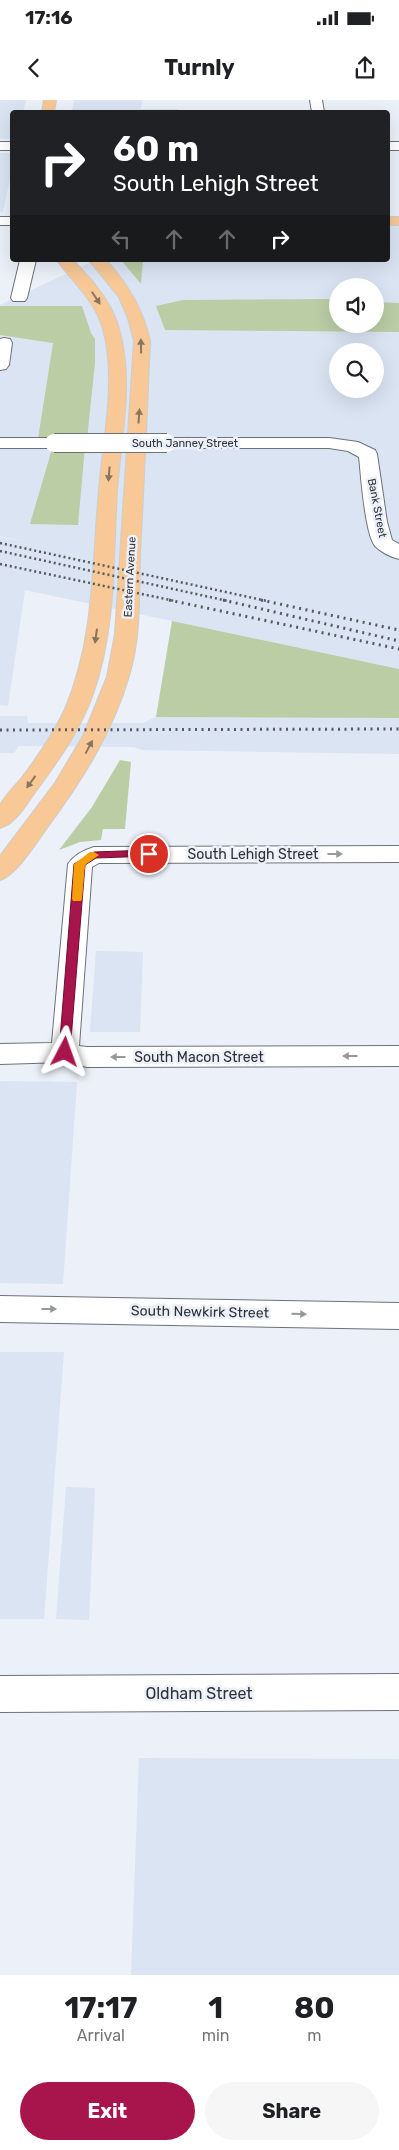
<!DOCTYPE html>
<html lang="en">
<head>
<meta charset="utf-8">
<style>
	body { margin:0; font-family:Rubik,sans-serif; background:#f6f6f6; color:#202124; height:100vh; display:flex; flex-direction:column; font-size:19px; white-space:nowrap }
	* { box-sizing:border-box; margin:0 }
	p { font-size:16px; color:#757577 }
	.icon { flex:none; width:28px; height:28px; fill:none; stroke:currentColor; stroke-width:2; stroke-linecap:round; stroke-linejoin:round }
	.map { position:relative; height:1875px; overflow:hidden }
	.side { display:flex; flex-direction:column; background:#fff; flex:1 }
	.side>* { flex:none }
	.guide { position:absolute; left:10px; top:10px; width:380px; height:152px; border-radius:5px; box-shadow:0 5px 20px #0002; background:#202124; color:#fff; overflow:hidden }
	.buttons { position:absolute; left:329px; top:178px; display:grid; gap:10px }
	.buttons a { display:grid; place-items:center; width:55px; height:55px; border-radius:50%; background:#fff; box-shadow:0 5px 20px #0002; font-size:25px }
	.pin { position:absolute; display:grid; place-items:center; width:42px; height:42px; color:#fff; margin:-21px; border:2px solid #fff; border-radius:50%; box-shadow:0 1px 5px #0007 }
	.me { position:absolute; width:55px; margin:-28px; rotate:4deg; stroke-linejoin:round; filter:drop-shadow(0 0 4px #0008) }
	.turn { display:flex; align-items:center; gap:18px; height:105px; padding:0 20px; font-size:22px }
	.turn .icon { width:65px; height:65px; stroke-width:2.5 }
	.turn b { display:block; font-size:35px; line-height:42px }
	.lanes { display:flex; align-items:center; height:48px; padding:0 20px; background:#0003; justify-content:center; gap:25px; direction:ltr }
	.lanes .off { opacity:.35 }
	.eta { display:flex; justify-content:space-evenly; align-items:center; height:85px; text-align:center }
	.eta b { font-size:30px; font-weight:700; line-height:35px }
	.primary-button { display:flex; gap:10px; margin-top:auto; padding:10px 20px }
	.primary-button a { flex:1; height:58px; border-radius:30px; background:#a8154c; color:#fff; font-size:20px; font-weight:700; line-height:58px; text-align:center }
	.primary-button a+a { background:#f6f6f6; color:#202124 }
	.status { display:flex; justify-content:space-between; align-items:center; height:35px; padding:0 25px; background:#fff; direction:ltr }
	.status svg { height:14px; fill:currentColor }
	header { display:flex; justify-content:space-between; align-items:center; height:65px; padding:0 20px; background:#fff; font-size:22px; font-weight:700 }
	.map>svg:first-child { display:block }
	.built { fill:#dae4f3; fill-rule:evenodd }
	.green { fill:#bacda5 }
	.lines { fill:none; stroke-linecap:round; stroke-linejoin:round }
	.minor-casing { stroke:#6c7179; stroke-width:2 }
	.tertiary-casing { stroke:#6c7179; stroke-width:2 }
	.primary-casing { stroke:#cdcece; stroke-width:2 }
	.minor { fill:#fff; fill-rule:evenodd }
	.tertiary { fill:#fff; fill-rule:evenodd }
	.primary { fill:#f8c896; fill-rule:evenodd }
	.rail-far1 { stroke:#56595d; stroke-width:2.5; stroke-dasharray:2 3; stroke-linecap:butt }
	.rail { stroke:#56595d; stroke-width:3; stroke-dasharray:2 4.5; stroke-linecap:butt }
	.minor-bridge-casing { stroke:#6c7179; stroke-width:20; stroke-linecap:butt }
	.minor-bridge { stroke:#fff; stroke-width:18 }
	.oneway { fill:#897560 }
	.oneway2 { fill:#97989a }
	.route { fill:#a8154c; stroke:#6d0e31 }
	.slow { fill:#f59e0b }
	.labels { text-anchor:middle; dominant-baseline:central; stroke-width:5; stroke-linejoin:round; paint-order:stroke }
	.far-street-label { font-size:11px; fill:#2f3134; stroke:#ebf0f9 }
	.street-label { font-size:14px; fill:#2f3134; stroke:#ebf0f9 }
	.near-street-label { font-size:16px; fill:#2f3134; stroke:#ebf0f9 }
</style>
</head>
<body>
<div class="status"><b>17:16</b><svg viewBox="0 0 49 12"><path d="M0 12V9h3v3zM5 12V6h3v6zM10 12V3h3v9zM15 12V0h3v12zM26 1h20v11H26zM47 4h2v5h-2z"/></svg></div>
<header><svg class="icon" aria-label="back" viewBox="0 0 24 24"><path d="M15 5l-7 7 7 7"/></svg>Turnly<svg class="icon" aria-label="share" viewBox="0 0 24 24"><path d="M12 15V3M7 8l5-5 5 5M5 13v7h14v-7"/></svg></header>
<div class="map">
<svg width="399" height="1875" viewBox="0 0 399 1875">
	<rect width="100%" height="100%" fill="#ebf0f9"/>
	<path class="built" d="M0 0H26L23 12H12V39H0Z
		M74 0H142L141 9H178V12H72Z
		M0 53H12V69L3 112H0Z
		M388 126H399V569L25 490 8 606 0 605V437L29 442 0 436V205L95 160H388ZM338 186H375V224H338ZM338 251H375V289H338Z
		M0 616H27L28 623H143L156 617 399 618V654L143 650 133 647 19 646 14 653H0Z
		M96 851 143 852 140 932H90Z
		M0 981 77 982 63 1184 0 1183Z
		M0 1252H64L44 1519H0Z
		M66 1387 95 1388 89 1520 56 1519Z
		M139 1658 399 1659V1875H131Z"/>
	<path class="green" d="M121 160H143L141 184Z
		M337 199 338 224H375V202L399 203V232L165 230 156 206 183 200Z
		M0 206H82L91 233 95 239V263L87 339H38L53 243 0 235Z
		M85 347 78 425 30 424 52 349Z
		M172 521 399 569V618L156 617Z
		M120 660 131 662 125 729H103L101 740 80 742 59 750 92 707Z"/>
	<g class="lines">
		<defs>
			<path id="minor" d="M310 0H322L324 12H312Z
				M0 42H12V50H0Z
				M388 42H399V50H388Z
				M20 160H36L27 198 25 201H13L11 198Z
				M4 238 10 239 12 243 9 265 6 269 0 270V239Z
				M0 338H54L60 339 63 343 60 347 54 348H0Z
				M167 338H329L358 342 375 350 377 354 387 422 392 440 399 444V459C391 457 381 452 375 446 365 434 361 375 359 357L348 351 329 348H167L161 347 158 343 161 339Z
				M399 746V762L99 763 92 767 79 946 87 947 399 946V966L87 967 65 962 0 964V944L52 943 68 764C74 755 84 750 94 747Z
				M0 1196 399 1203V1229L0 1222Z"/>
			<path id="tertiary" d="M0 117H12V125H0Z
				M399 1574V1610L0 1612V1576Z"/>
			<path id="primary" d="M44 0H56L54 12H42Z
				M388 117H399V125H388Z
				M57 160H73C92 180 112 202 119 229 134 281 121 338 117 391 113 459 116 529 93 594 81 629 58 661 36 691 26 704 16 724 0 728 0 722 0 712 0 706 2 698 18 683 23 676 39 655 54 633 65 609 95 539 92 464 99 390 103 338 117 280 103 229 95 200 73 183 57 160Z
				M89 160H106C128 184 143 209 150 241 147 311 144 382 140 452 139 493 141 537 129 576 113 631 83 679 49 725 38 740 17 775 0 780V756L55 683 83 636 107 577 115 534 134 241 128 218 119 197Z"/>
		</defs>
		<use href="#minor" class="minor-casing"/>
		<use href="#tertiary" class="tertiary-casing"/>
		<use href="#primary" class="primary-casing"/>
		<use href="#minor" class="minor"/>
		<use href="#tertiary" class="tertiary"/>
		<use href="#primary" class="primary"/>
		<path class="rail-far1" d="M0 443 267 501
			M0 451 228 501
			M0 464 175 501"/>
		<path class="rail" d="M169 500 399 549
			M223 500 399 541
			M261 500 399 530
			M0 630 399 629"/>
		<defs>
			<path id="minor-bridge" d="M54 343H167"/>
		</defs>
		<use href="#minor-bridge" class="minor-bridge-casing"/>
		<use href="#minor-bridge" class="minor-bridge"/>
	</g>
	<defs><path id="oneway-solid" d="M-6-.8H1V-3.2L6.5 0L1 3.2V.8H-6Z" transform="scale(1.25)"/></defs>
	<g class="oneway">
		<use href="#oneway-solid" transform="translate(96 198) rotate(56)"/>
		<use href="#oneway-solid" transform="translate(141 246) rotate(-91)"/>
		<use href="#oneway-solid" transform="translate(139 316) rotate(-86)"/>
		<use href="#oneway-solid" transform="translate(109 374) rotate(95)"/>
		<use href="#oneway-solid" transform="translate(96 536) rotate(98)"/>
		<use href="#oneway-solid" transform="translate(89 647) rotate(-62)"/>
		<use href="#oneway-solid" transform="translate(31 682) rotate(126)"/>
	</g>
	<g class="oneway2">
		<use href="#oneway-solid" transform="translate(335 754)"/>
		<use href="#oneway-solid" transform="translate(350 956) rotate(180)"/>
		<use href="#oneway-solid" transform="translate(118 957) rotate(180)"/>
		<use href="#oneway-solid" transform="translate(49 1209)"/>
		<use href="#oneway-solid" transform="translate(299 1214) rotate(1)"/>
	</g>
	<path class="route" d="M149 750 152 751V756L96 758 85 765 70 952 69 955H61L59 952 74 764 94 752Z"/>
	<path class="slow" d="M90 752H94L99 755 85 765 82 799 81 801H73L72 799 74 764Z"/>
	<g class="labels">
		<g class="far-street-label">
			<text x="185" y="343">South Janney Street</text>
			<text transform="translate(377 408) rotate(79)">Bank Street</text>
			<text transform="translate(130 477) rotate(-87)">Eastern Avenue</text>
		</g>
		<g class="street-label">
			<text x="253" y="754">South Lehigh Street</text>
			<text x="199" y="957">South Macon Street</text>
			<text transform="translate(200 1212) rotate(1)">South Newkirk Street</text>
		</g>
		<g class="near-street-label">
			<text x="199" y="1593">Oldham Street</text>
		</g>
	</g>
</svg>
<div class="buttons">
<a><svg class="icon" aria-label="sound" viewBox="0 0 24 24"><path d="M4 9h4l5-4v14l-5-4H4zM17 9q2 3 0 6"/></svg></a>
<a><svg class="icon" aria-label="search" viewBox="0 0 24 24"><circle cx="10" cy="10" r="6"/><path d="M15 15l6 6"/></svg></a>
</div>
<div class="pin" style="left:149px;top:754px;background:#d93025"><svg class="icon" aria-label="arrive" viewBox="0 0 24 24"><path d="M6 21V4h12l-3 4 3 4H6"/></svg></div>
<svg class="me" style="left:65px;top:952px" viewBox="-20 -20 40 40"><path d="M0-17L14 15 0 8-14 15z" fill="#a8154c" stroke="#fff" stroke-width="4"/></svg>
<div class="guide">
<div class="turn"><svg class="icon" aria-label="right" viewBox="0 0 24 24"><path d="M7 20v-9h11M14 6l5 5-5 5"/></svg><div><b>60 m</b>South Lehigh Street</div></div>
<div class="lanes"><svg class="icon off" aria-label="left" viewBox="0 0 24 24"><path d="M17 20v-9H6M10 6l-5 5 5 5"/></svg><svg class="icon off" aria-label="ahead" viewBox="0 0 24 24"><path d="M12 20V5M6 11l6-6 6 6"/></svg><svg class="icon off" aria-label="ahead" viewBox="0 0 24 24"><path d="M12 20V5M6 11l6-6 6 6"/></svg><svg class="icon" aria-label="right" viewBox="0 0 24 24"><path d="M7 20v-9h11M14 6l5 5-5 5"/></svg></div>
</div>
</div>
<section class="side">
<div class="eta">
<div><b>17:17</b><p>Arrival</p></div>
<div><b>1</b><p>min</p></div>
<div><b>80</b><p>m</p></div>
</div>
<div class="primary-button"><a>Exit</a><a>Share</a></div>
</section>
</body>
</html>
